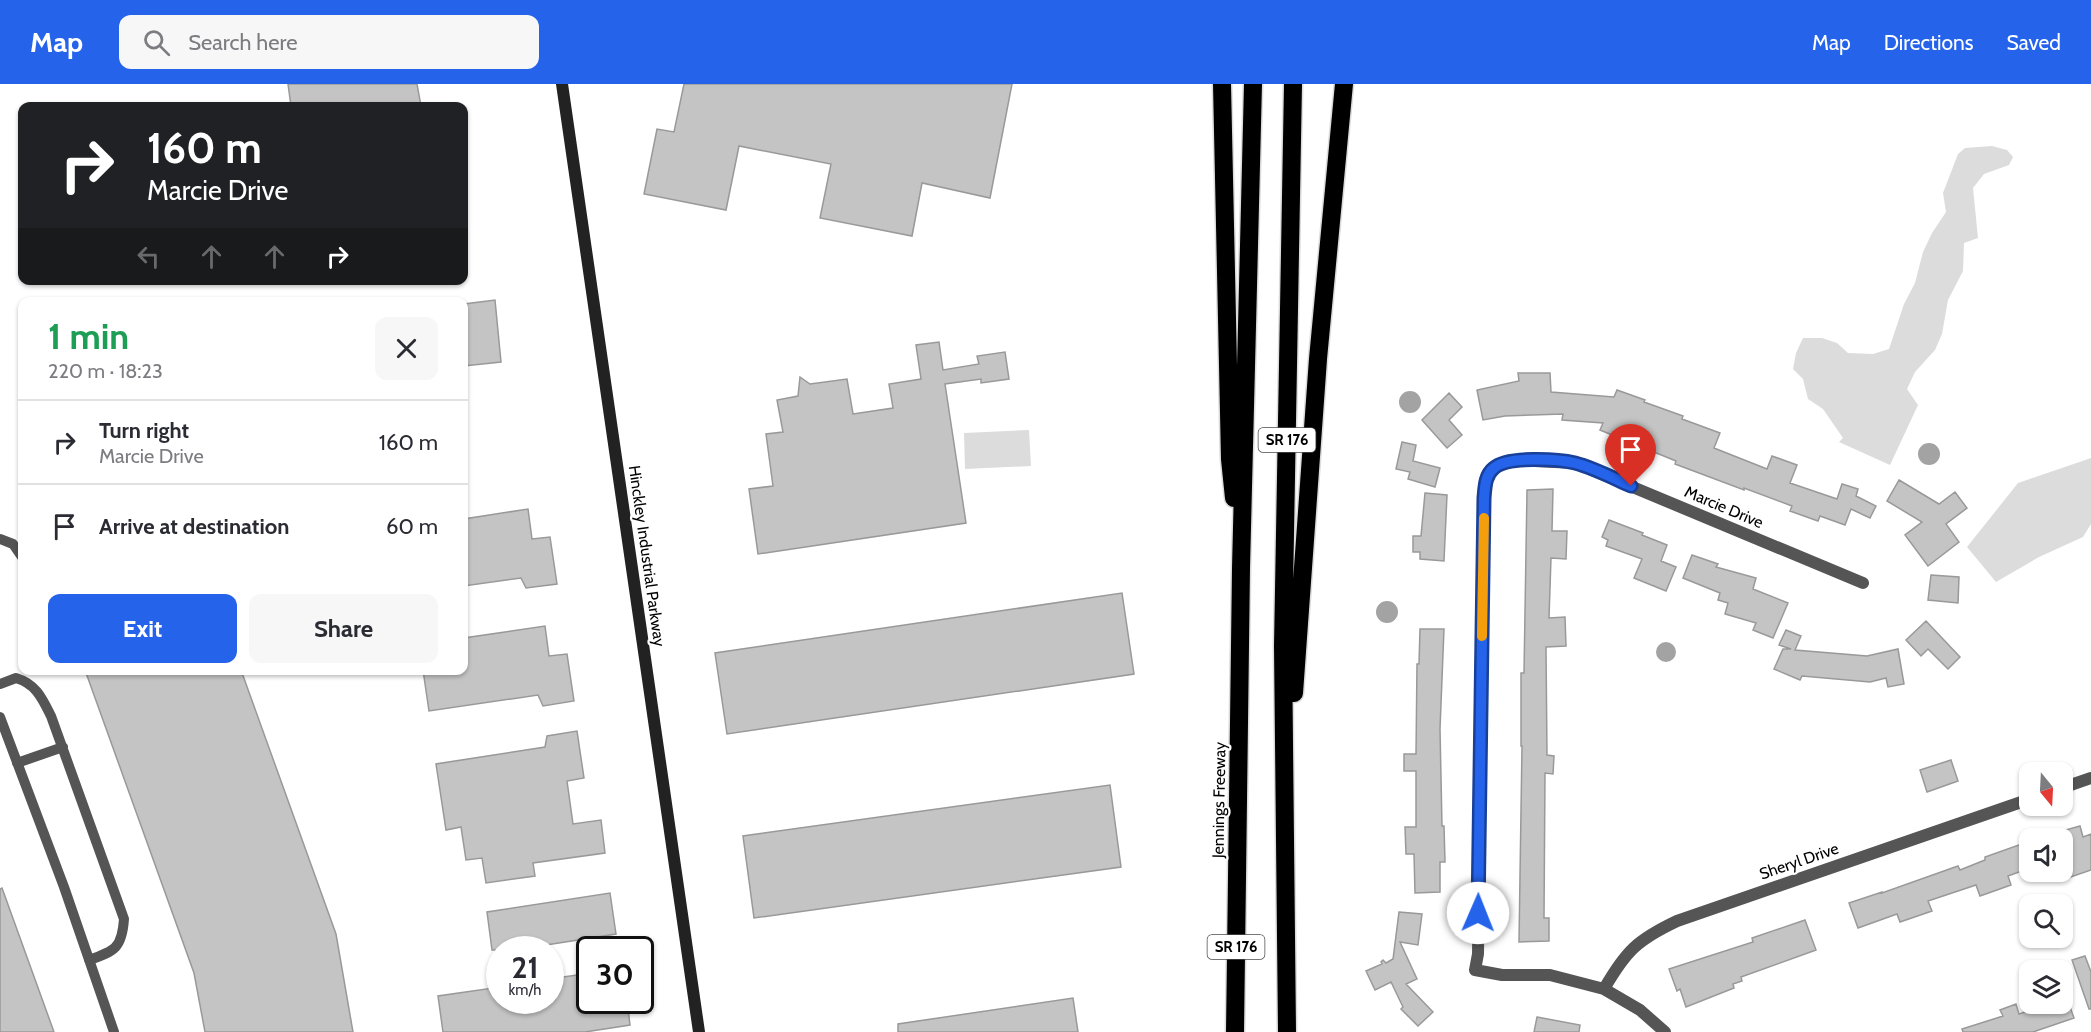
<!DOCTYPE html>
<html lang="en">
<head>
<meta charset="utf-8">
<style>
	body { margin:0; font-family:Cabin,sans-serif; background:#f7f7f7; color:#2b2b33; height:100vh; display:flex; flex-direction:column; font-size:22px; white-space:nowrap }
	* { box-sizing:border-box; margin:0 }
	p { font-size:20px; color:#7c7c81 }
	.icon { flex:none; width:33px; height:33px; fill:none; stroke:currentColor; stroke-width:2; stroke-linecap:round; stroke-linejoin:round }
	.map { position:relative; flex:1; overflow:hidden }
	.panel { position:absolute; left:18px; top:213px; width:450px; height:378px; display:flex; flex-direction:column; background:#fff; border-radius:12px; box-shadow:0 2px 4px #0004 }
	.panel>* { flex:none }
	.hud { position:absolute; left:18px; top:18px; width:450px; height:183px; border-radius:12px; box-shadow:0 2px 4px #0004; background:#202124; color:#fff; overflow:hidden }
	.needle { width:39px; rotate:162deg }
	.controls { position:absolute; left:2019px; top:678px; display:grid; gap:12px }
	.controls a { display:grid; place-items:center; width:54px; height:54px; border-radius:12px; background:#fff; box-shadow:0 2px 4px #0004; font-size:30px }
	.speed { position:absolute; left:486px; top:852px; display:flex; gap:12px; font-size:30px; font-weight:700; text-align:center }
	.speed>* { display:grid; place-content:center; width:78px; height:78px; border-radius:50%; background:#fff; box-shadow:0 2px 4px #0004; line-height:1 }
	.speed small { font-size:15px; font-weight:400 }
	.speed .limit { border:3px solid #111; border-radius:9px; background:#fff; color:#111 }
	.pin { position:absolute; display:grid; place-items:center; width:51px; height:51px; color:#fff; margin:-62px -26px; border-radius:50% 50% 50% 0; rotate:-45deg; box-shadow:0 0 6px #0007 }
	.pin .icon { rotate:45deg }
	.me { position:absolute; width:66px; margin:-33px; rotate:1deg; stroke-linejoin:round; filter:drop-shadow(0 0 4px #0008) }
	.turn { display:flex; align-items:center; gap:21px; height:126px; padding:0 30px; font-size:27px }
	.turn .icon { width:78px; height:78px; stroke-width:2.5 }
	.turn b { display:block; font-size:42px; line-height:51px }
	.lanes { display:flex; align-items:center; height:57px; padding:0 30px; background:#0003; justify-content:center; gap:30px; direction:ltr }
	.lanes .off { opacity:.35 }
	.round { display:grid; place-items:center; flex:none; width:63px; height:63px; border-radius:12px; background:#f7f7f7 }
	.overview { display:flex; align-items:center; justify-content:space-between; height:102px; padding:0 30px }
	h1 { font-size:36px; font-weight:700; line-height:45px; color:#1e9e55 }
	.action { display:flex; gap:12px; margin-top:auto; padding:12px 30px }
	.action a { flex:1; height:69px; border-radius:12px; background:#2563eb; color:#fff; font-size:24px; font-weight:700; line-height:69px; text-align:center }
	.action a+a { background:#f7f7f7; color:#2b2b33 }
	ul { padding:0; list-style:none }
	li { display:flex; align-items:center; gap:18px; height:84px; padding:0 30px; border-top:2px solid #e1e1e2 }
	li div { flex:1 }
	li b { display:block; font-size:22px }
	li em { font-style:normal }
	header { display:flex; align-items:center; gap:36px; box-sizing:border-box; height:84px; padding:0 30px; background:#2563eb; color:#fff }
	header strong { font-size:28px }
	nav { display:flex; gap:33px; margin-inline-start:auto; font-size:21px }
	.search { width:420px; height:54px; background:#f7f7f7; display:flex; align-items:center; gap:15px; box-sizing:border-box; padding:0 21px; border-radius:12px; color:#7c7c81; font-size:22px }
	.map>svg:first-child { display:block }
	.green { fill:#dcdcdc }
	.water { fill:#a3a3a3 }
	.building { fill:#c4c4c4; stroke:#999; stroke-width:1.5 }
	.lines { fill:none; stroke-linecap:round; stroke-linejoin:round }
	.highway-casing { stroke:#dbdbdb; stroke-width:21 }
	.lane { stroke:#555; stroke-width:10 }
	.street { stroke:#555; stroke-width:12 }
	.secondary { stroke:#222; stroke-width:12 }
	.highway { stroke:#000; stroke-width:18 }
	.route-casing { stroke:#184099; stroke-width:15 }
	.route { stroke:#2563eb; stroke-width:10 }
	.slow { stroke:#f59e0b; stroke-width:10 }
	.labels { text-anchor:middle; dominant-baseline:central; stroke-width:4.5; stroke-linejoin:round; paint-order:stroke }
	.shield { fill:#fff; stroke:#4c4c4c; stroke-width:1.5 }
	.shield-label { font-size:15px; font-weight:bold; fill:#000 }
	.street-label { font-size:16px; fill:#000; stroke:#fff }
</style>
</head>
<body>
<header>
<strong>Map</strong>
<div class="search"><svg class="icon" aria-label="search" viewBox="0 0 24 24"><circle cx="10" cy="10" r="6"/><path d="M15 15l6 6"/></svg>Search here</div>
<nav><a>Map</a><a>Directions</a><a>Saved</a></nav>
</header>
<div class="map">
<svg width="2091" height="948" viewBox="0 0 2091 948">
	<rect width="100%" height="100%" fill="#fff"/>
	<path class="green" d="M1992 62 2007 66 2013 73 2009 81 1984 90 1973 104 1978 154 1964 159 1963 187 1948 216 1942 250 1935 266 1915 288 1907 305 1918 321 1890 381 1839 358 1843 354 1823 325 1808 315 1803 295 1793 285 1796 269 1803 254H1822L1837 259 1848 269 1873 270 1889 265 1904 220 1915 199 1923 168 1932 149 1946 128 1943 109 1958 70 1965 64Z
		M1029 346 1031 382 965 385 964 349Z
		M2091 374V440L2083 453 2039 473 1996 498 1967 463 2018 399Z"/>
	<path class="water" d="M1399 318a11 11 0 1 1 22 0a11 11 0 1 1-22 0Z
		M1918 370a11 11 0 1 1 22 0a11 11 0 1 1-22 0Z
		M1376 528a11 11 0 1 1 22 0a11 11 0 1 1-22 0Z
		M1656 568a10 10 0 1 1 20 0a10 10 0 1 1-20 0Z"/>
	<path class="building" d="M288 0H417L421 22H291Z
		M684 0H1012L990 114 922 99 912 152 820 134 831 80 739 62 726 126 644 110 657 45 674 48Z
		M495 216 501 278 464 282V220Z
		M939 258 943 286 979 280 977 272 1005 268 1009 295 981 299V295L945 300 966 439 758 470 749 405 773 402 766 350 783 348 777 316 798 312 800 293 810 300 847 295 853 330 893 324 889 300 921 295 916 261Z
		M1518 289H1550L1551 308 1614 313 1617 306 1645 316 1644 318 1683 332 1682 335 1720 349 1714 364 1767 385 1772 372 1797 381 1790 399 1837 415 1842 400 1858 405 1856 412 1876 422 1870 434 1851 425 1845 441 1820 432 1818 437 1790 427 1792 422 1744 404V406L1675 380 1676 377 1600 346 1603 339 1562 336 1563 330 1505 332 1483 336 1477 306 1519 297Z
		M1449 309 1462 323 1449 336 1462 351 1447 364 1422 336Z
		M1402 358 1416 361 1413 377 1440 384 1435 403 1408 395 1410 388 1396 385Z
		M1899 396 1939 420 1955 408 1967 424 1946 440 1959 458 1928 482 1905 451 1922 438 1887 417Z
		M1553 405 1552 447H1567L1566 475 1551 474 1549 534 1565 533 1566 562 1546 563 1547 671 1554 672 1553 690 1545 689 1544 834H1549V857L1519 858 1522 662H1521V589H1524L1527 406Z
		M1425 409 1447 411 1444 477 1420 475V468H1413V452H1421Z
		M528 425 532 455 550 453 557 500 526 504 521 494 464 502V435Z
		M1609 436 1643 449 1642 451 1667 461 1661 477 1676 483 1666 507 1634 494 1642 475 1606 462 1608 456 1602 453Z
		M1692 471 1718 480 1716 483 1756 494 1753 505 1788 519 1773 554 1753 546 1756 539 1725 530 1728 519 1718 516 1720 509 1683 494Z
		M1931 491 1959 493 1958 519 1928 516Z
		M1122 509 1134 590 727 650 715 569Z
		M1926 537 1960 573 1948 585 1928 565 1921 572 1906 556Z
		M545 542 549 572 567 570 574 617 543 622 538 611 429 627 423 586H464V554Z
		M1420 545H1444L1440 645 1442 742H1444L1445 778H1440V808L1415 809 1414 770H1406L1405 743H1416V687H1404V670H1416L1417 580H1419Z
		M1786 546 1801 552 1795 566 1867 572 1898 565 1904 600 1888 603 1886 594 1870 598 1802 592 1800 596 1774 585 1783 565H1791L1779 561Z
		M85 586H241L336 850 353 948H205L194 889Z
		M577 647 584 694 567 697 573 740 601 736 605 769 533 779 535 792 486 799 482 774 466 776 461 743 446 746 436 680 545 663 547 652Z
		M1951 676 1958 697 1927 708 1920 686Z
		M1110 701 1121 783 754 834 743 752Z
		M2080 742 2083 753 2091 750V786L2062 796V747Z
		M2030 757V784L2008 792 2011 801 1980 812 1976 801 1928 817 1932 827 1900 838 1897 830 1858 844 1849 819 1882 808V809L1958 782 1960 786 1985 776V773Z
		M2 804 54 948H0V805Z
		M610 809 616 850 514 866H492L487 828Z
		M1399 828 1422 830 1418 861 1400 858 1417 895 1406 900 1433 928 1418 942 1401 925 1403 923 1391 898 1375 906 1366 887 1382 880 1381 878 1383 876 1386 879 1393 875Z
		M1805 836 1816 866 1741 893 1742 897 1733 900 1734 904 1686 923 1680 905 1677 907 1669 885 1753 858 1752 854Z
		M2085 872 2091 888V925H2089L2072 876Z
		M590 889V916H627L630 941 585 948H443L438 912 500 903V916H550V895Z
		M1073 914 1078 948H898V940Z
		M2016 920 2019 930 2049 920H2069L2074 934 2033 948H1963L1962 945 2003 932 2000 926Z
		M1537 933 1580 941 1579 948H1534Z"/>
	<g class="lines">
		<defs>
			<path id="highway" d="M1222 0 1230 375 1234 414
				M1294 609 1318 275 1344 0
				M1235 948 1241 484 1253 0
				M1287 948 1283 562 1293 0"/>
		</defs>
		<use href="#highway" class="highway-casing"/>
		<path class="lane" d="M0 455 13 460 22 473
			M0 600 16 594C36 600 42 614 51 632L124 835C122 864 115 867 89 876
			M0 633 64 803 114 948
			M17 679 63 663"/>
		<path class="street" d="M2062 704 2091 694
			M1604 905C1626 867 1637 856 1677 837L2030 715
			M1665 948 1640 926 1604 905 1550 891H1502L1475 886 1478 870 1484 414 1488 390 1495 383 1502 379 1512 376 1575 379 1863 499"/>
		<path class="secondary" d="M562 0 699 948"/>
		<use href="#highway" class="highway"/>
	</g>
	<g class="lines">
		<defs>
			<path id="route" d="M1478 829 1484 414C1485 403 1485 391 1494 384 1507 372 1558 375 1575 379 1594 384 1613 394 1631 402"/>
		</defs>
		<use href="#route" class="route-casing"/>
		<use href="#route" class="route"/>
		<path class="slow" d="M1482 552 1484 434"/>
	</g>
	<g class="labels">
		<g class="shield">
			<rect x="1258.5" y="344" width="57" height="24" rx="4.5"/>
			<rect x="1207.5" y="851" width="57" height="24" rx="4.5"/>
		</g>
		<g class="shield-label">
			<text x="1287" y="356">SR 176</text>
			<text x="1236" y="863">SR 176</text>
		</g>
		<g class="street-label">
			<text transform="translate(1724 423) rotate(23)">Marcie Drive</text>
			<text transform="translate(647 472) rotate(82)">Hinckley Industrial Parkway</text>
			<text transform="translate(1219 716) rotate(-89)">Jennings Freeway</text>
			<text transform="translate(1799 777) rotate(-19)">Sheryl Drive</text>
		</g>
	</g>
</svg>
<div class="controls">
<a><svg class="needle" viewBox="-14 -14 28 28"><path d="M0-13l5 13h-10z" fill="#e53935"/><path d="M0 13l5-13h-10z" fill="#7c7c81"/></svg></a>
<a><svg class="icon" aria-label="sound" viewBox="0 0 24 24"><path d="M4 9h4l5-4v14l-5-4H4zM17 9q2 3 0 6"/></svg></a>
<a><svg class="icon" aria-label="search" viewBox="0 0 24 24"><circle cx="10" cy="10" r="6"/><path d="M15 15l6 6"/></svg></a>
<a><svg class="icon" aria-label="layers" viewBox="0 0 24 24"><path d="M12 4l9 5-9 5-9-5zM3 14l9 5 9-5"/></svg></a>
</div>
<div class="speed"><div>21<small>km/h</small></div><div class="limit">30</div></div>
<div class="pin" style="left:1631px;top:402px;background:#d93025"><svg class="icon" aria-label="arrive" viewBox="0 0 24 24"><path d="M6 21V4h12l-3 4 3 4H6"/></svg></div>
<svg class="me" style="left:1478px;top:829px" viewBox="-20 -20 40 40"><circle r="19" fill="#fff"/><path d="M0-13L10 11 0 6-10 11z" fill="#2563eb"/></svg>
<div class="hud">
<div class="turn"><svg class="icon" aria-label="right" viewBox="0 0 24 24"><path d="M7 20v-9h11M14 6l5 5-5 5"/></svg><div><b>160 m</b>Marcie Drive</div></div>
<div class="lanes"><svg class="icon off" aria-label="left" viewBox="0 0 24 24"><path d="M17 20v-9H6M10 6l-5 5 5 5"/></svg><svg class="icon off" aria-label="ahead" viewBox="0 0 24 24"><path d="M12 20V5M6 11l6-6 6 6"/></svg><svg class="icon off" aria-label="ahead" viewBox="0 0 24 24"><path d="M12 20V5M6 11l6-6 6 6"/></svg><svg class="icon" aria-label="right" viewBox="0 0 24 24"><path d="M7 20v-9h11M14 6l5 5-5 5"/></svg></div>
</div>
<section class="panel">
<div class="overview"><div><h1>1 min</h1><p>220 m · 18:23</p></div><a class="round"><svg class="icon" aria-label="close" viewBox="0 0 24 24"><path d="M6 6l12 12M18 6L6 18"/></svg></a></div>
<ul>
<li><svg class="icon" aria-label="right" viewBox="0 0 24 24"><path d="M7 20v-9h11M14 6l5 5-5 5"/></svg><div><b>Turn right</b><p>Marcie Drive</p></div><em>160 m</em></li>
<li><svg class="icon" aria-label="arrive" viewBox="0 0 24 24"><path d="M6 21V4h12l-3 4 3 4H6"/></svg><div><b>Arrive at destination</b></div><em>60 m</em></li>
</ul>
<div class="action"><a>Exit</a><a>Share</a></div>
</section>
</div>
</body>
</html>
